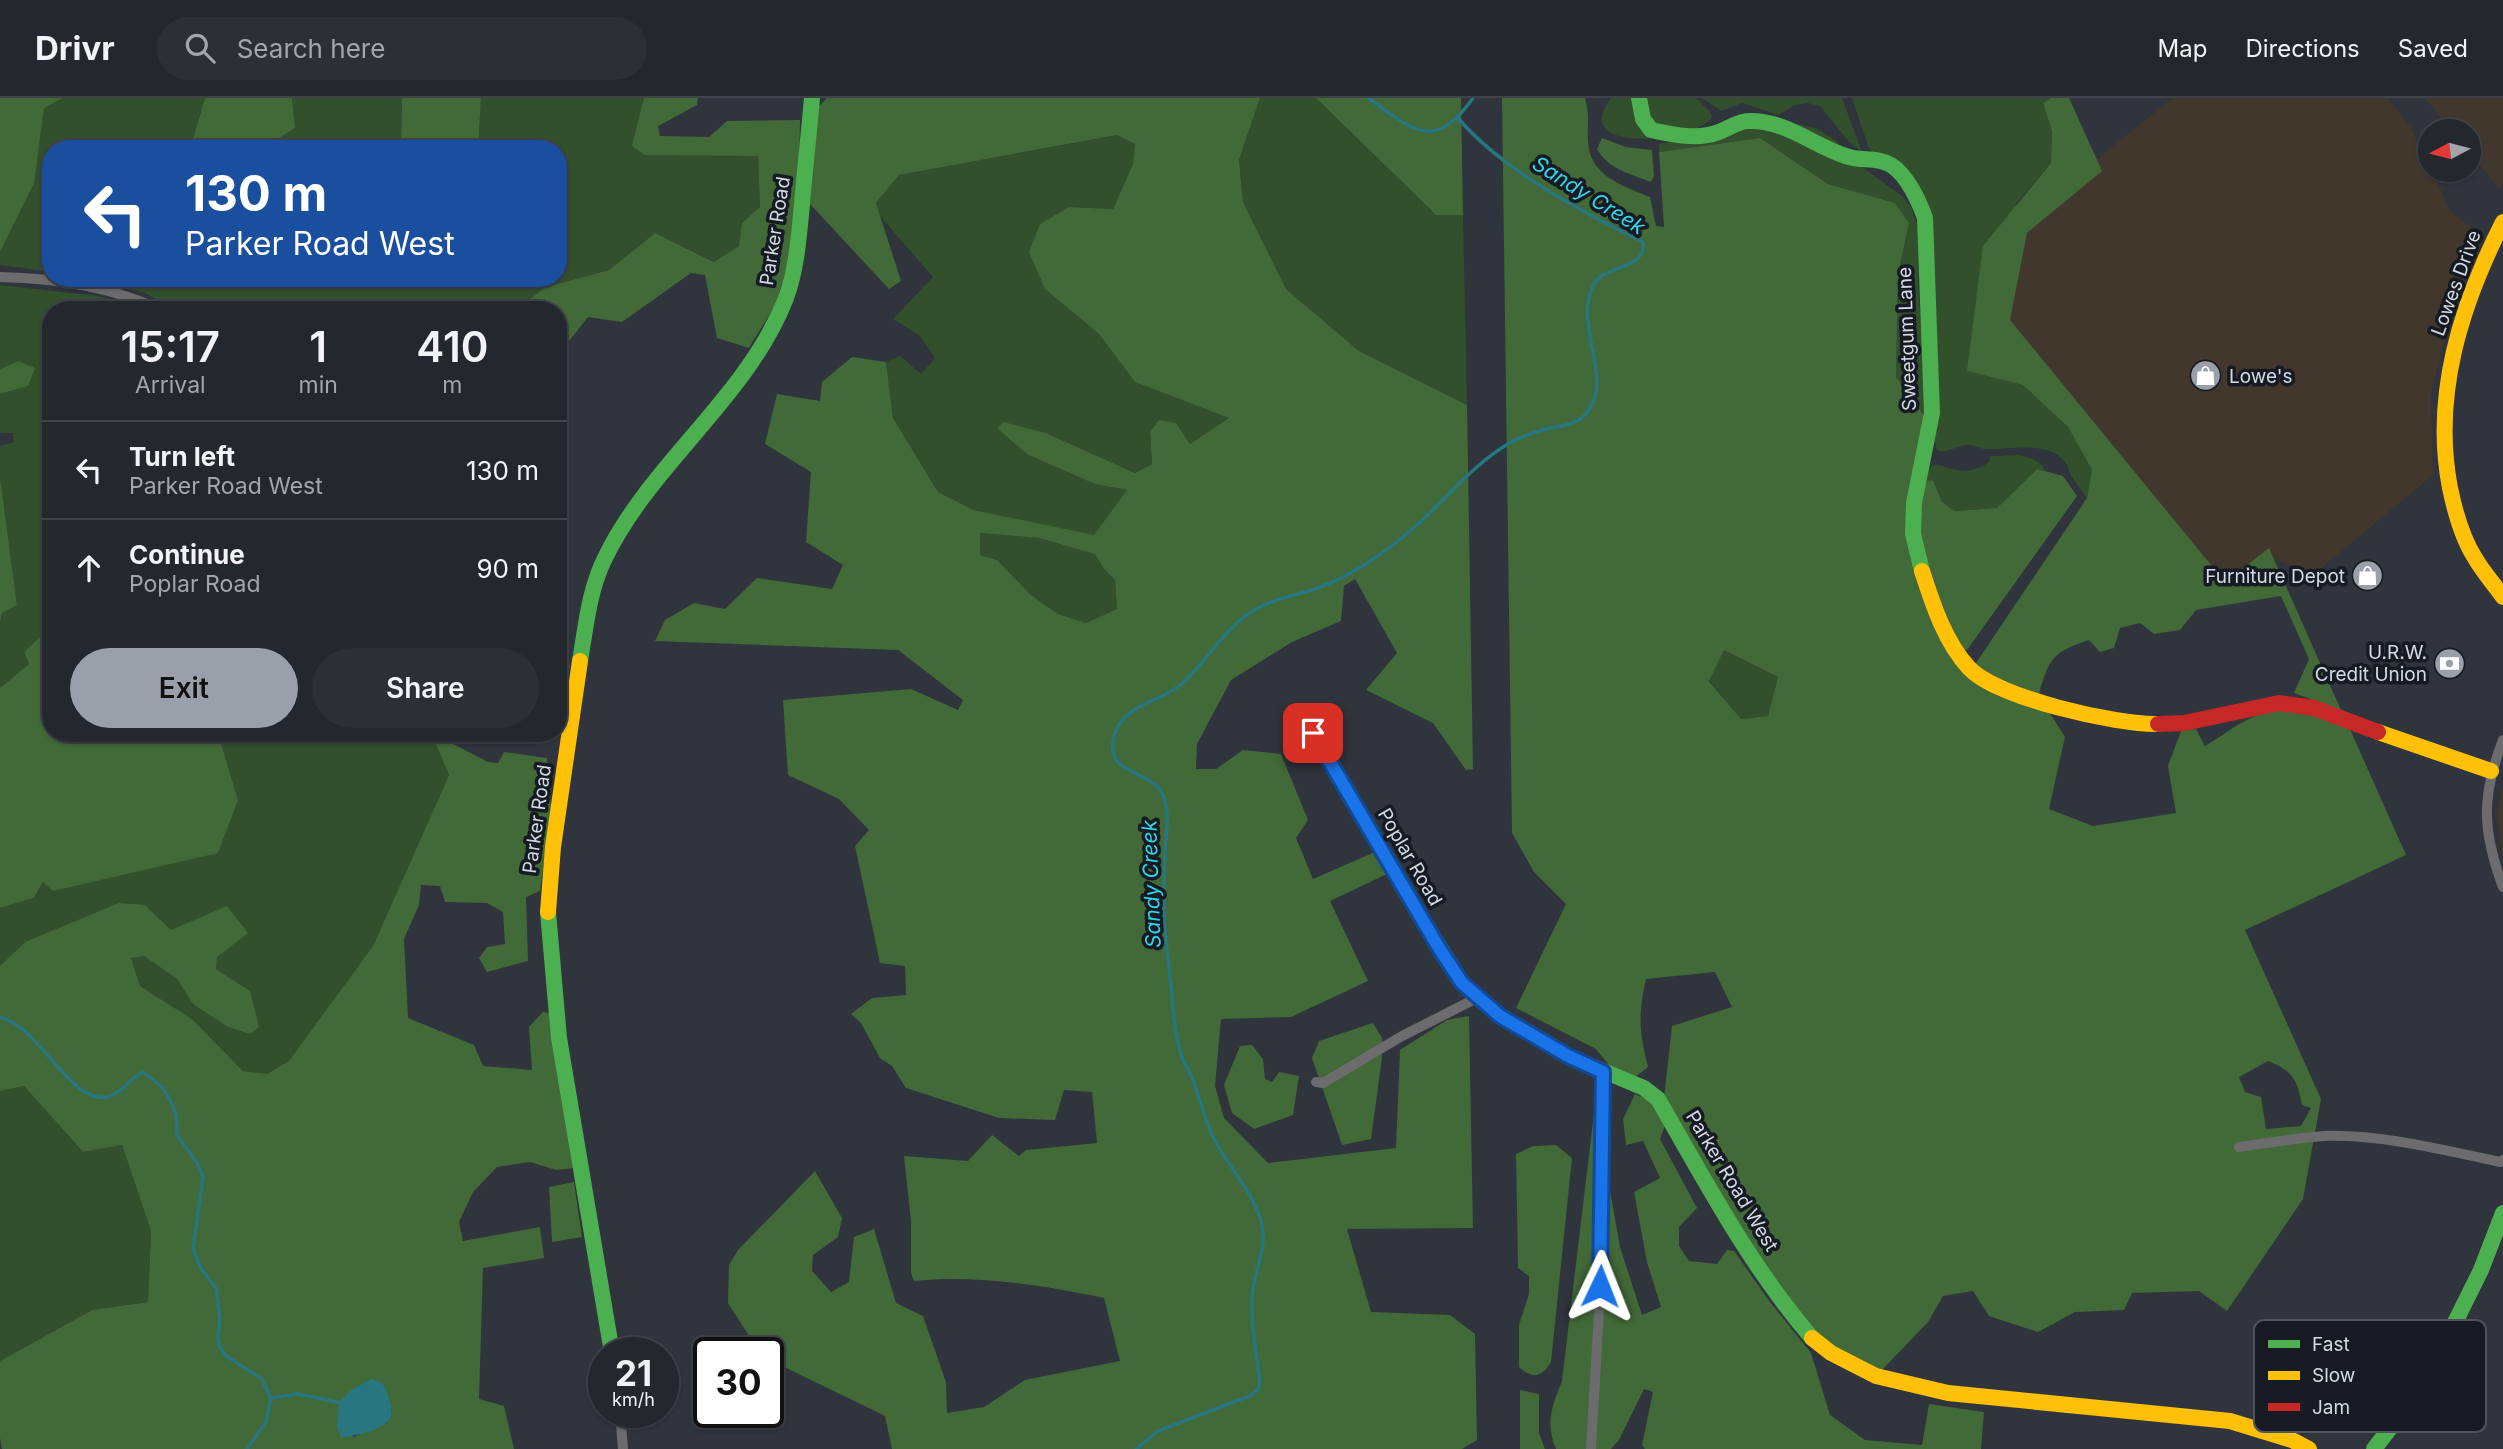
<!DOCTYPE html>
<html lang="en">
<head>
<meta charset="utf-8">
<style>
	body { margin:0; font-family:Inter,sans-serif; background:#2b2f36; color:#f1f3f6; height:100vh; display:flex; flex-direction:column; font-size:26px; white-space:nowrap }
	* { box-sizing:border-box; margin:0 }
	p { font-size:23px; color:#a3a5aa }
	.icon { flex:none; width:38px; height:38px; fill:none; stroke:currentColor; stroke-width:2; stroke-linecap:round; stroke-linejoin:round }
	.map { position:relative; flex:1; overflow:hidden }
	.panel { position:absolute; left:42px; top:203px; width:525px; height:441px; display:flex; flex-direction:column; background:#23272e; border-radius:28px; box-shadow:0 2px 5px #0004,0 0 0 2px #40444a }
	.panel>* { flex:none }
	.top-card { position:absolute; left:42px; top:42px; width:525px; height:147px; border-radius:28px; box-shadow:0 2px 5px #0004,0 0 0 2px #40444a; background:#1a4fa0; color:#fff; overflow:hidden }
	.needle { width:46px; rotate:263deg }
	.fabs { position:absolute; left:2418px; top:21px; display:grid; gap:14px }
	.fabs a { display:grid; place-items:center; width:63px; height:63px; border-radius:50%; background:#23272e; box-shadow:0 2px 5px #0004,0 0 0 2px #40444a; font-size:35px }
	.speed { position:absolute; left:588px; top:1239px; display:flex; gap:14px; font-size:35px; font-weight:700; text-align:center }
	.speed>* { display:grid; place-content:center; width:91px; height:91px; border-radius:50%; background:#23272e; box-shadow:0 2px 5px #0004,0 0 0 2px #40444a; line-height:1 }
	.speed small { font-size:18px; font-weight:400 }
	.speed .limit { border:4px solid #111; border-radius:10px; background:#fff; color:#111 }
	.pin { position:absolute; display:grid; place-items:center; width:60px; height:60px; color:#fff; margin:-30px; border-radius:14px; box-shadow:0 4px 10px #0006 }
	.me { position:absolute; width:77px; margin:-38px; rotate:2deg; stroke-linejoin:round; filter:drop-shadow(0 0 5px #0008) }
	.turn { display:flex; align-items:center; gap:24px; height:147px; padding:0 28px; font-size:32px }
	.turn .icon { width:91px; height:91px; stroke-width:2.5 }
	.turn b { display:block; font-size:49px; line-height:60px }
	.eta { display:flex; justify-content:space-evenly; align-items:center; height:119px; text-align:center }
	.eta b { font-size:42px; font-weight:600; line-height:49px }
	.primary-button { display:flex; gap:14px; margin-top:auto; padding:14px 28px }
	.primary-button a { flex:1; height:80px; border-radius:42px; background:#9aa0aa; color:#111; font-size:28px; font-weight:600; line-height:80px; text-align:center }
	.primary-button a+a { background:#2b2f36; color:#f1f3f6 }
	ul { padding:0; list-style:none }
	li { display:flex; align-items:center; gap:21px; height:98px; padding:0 28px; border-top:2px solid #40444a }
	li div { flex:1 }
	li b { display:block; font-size:26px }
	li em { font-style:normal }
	header { display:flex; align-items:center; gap:42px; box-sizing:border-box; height:98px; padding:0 35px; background:#23272e; border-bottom:2px solid #40444a }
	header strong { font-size:33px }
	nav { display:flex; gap:38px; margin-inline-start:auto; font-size:24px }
	.search { width:490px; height:63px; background:#2b2f36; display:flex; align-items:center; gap:18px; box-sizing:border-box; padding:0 24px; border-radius:38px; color:#a3a5aa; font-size:26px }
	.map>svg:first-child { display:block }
	.commercial { fill:#42372c }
	.green { fill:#32502c }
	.forest { fill:#426938; fill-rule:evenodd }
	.water { fill:#277680 }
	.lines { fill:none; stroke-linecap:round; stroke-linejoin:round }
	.stream { stroke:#277680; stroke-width:3.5 }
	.street { stroke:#6c6b6d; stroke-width:10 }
	.fast { stroke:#4caf50; stroke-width:16 }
	.slow { stroke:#ffc107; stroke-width:16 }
	.jam { stroke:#c62828; stroke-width:16 }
	.route-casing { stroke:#114b97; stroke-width:18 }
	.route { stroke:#1a73e8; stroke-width:12 }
	.labels { text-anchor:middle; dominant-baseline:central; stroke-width:7; stroke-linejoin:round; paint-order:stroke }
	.street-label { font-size:19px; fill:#d4dae5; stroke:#161a22 }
	.poi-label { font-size:19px; fill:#d4dae5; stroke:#161a22; text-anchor:end }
	.water-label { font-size:21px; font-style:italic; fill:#2dd7ea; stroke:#161a22 }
	.key { fill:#161a22; stroke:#4f545c; stroke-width:2 }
	.key-label { font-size:19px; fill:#d4dae5 }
</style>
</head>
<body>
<header>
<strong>Drivr</strong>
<div class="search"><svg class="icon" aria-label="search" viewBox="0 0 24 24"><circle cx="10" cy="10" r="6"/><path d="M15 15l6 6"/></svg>Search here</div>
<nav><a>Map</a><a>Directions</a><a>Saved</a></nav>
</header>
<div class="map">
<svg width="2503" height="1351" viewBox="0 0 2503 1351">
	<rect width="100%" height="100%" fill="#2f343d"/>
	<path class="commercial" d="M2172 0H2388L2411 30 2451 114 2478 134 2458 182 2431 296 2433 377 2313 477 2271 460 2222 494 1996 221 2009 133Z
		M2425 0H2503V85L2499 91 2469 54V33H2452Z
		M2503 689V762L2497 716Z"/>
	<path class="green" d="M63 0H205L190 51H51V174L0 167V154L33 85 44 10Z
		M292 0H402L401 51H263L295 30Z
		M481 0H644L645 57H758L760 109 742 125 740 148 715 164 655 135 609 172 546 189 515 212H174L147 196 94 180H558V51H478Z
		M1260 0H1316L1436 117H1463L1467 307 1359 253 1286 191 1243 104 1239 62Z
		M1611 0H1696L1710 14 1712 19C1701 42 1566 60 1611 0Z
		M1702 0H1842L1862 54 1848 43 1820 8 1807 5 1795 7 1778 17 1742 5 1721 13Z
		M1852 0H2051L2043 5 2052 34 2051 65 2016 106 1967 273 2023 287 2068 329 2092 372 2087 400C2081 392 2075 385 2071 377 2069 374 2069 370 2067 367 2050 340 2009 353 1984 351 1979 350 1974 347 1968 347 1956 347 1950 356 1937 352L1935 343V261L1926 106 1886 73 1869 50Z
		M1766 26H1797L1818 31 1835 42 1862 69 1902 98 1911 109 1920 136 1918 183 1927 322 1896 279 1898 176 1909 125 1895 105 1828 86 1760 40 1659 54V46Z
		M1118 37 1135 46 1133 66 1113 111 1069 109 1045 191 1099 236 1135 284 1230 320 1190 346 1176 325 1150 334 1152 366 1135 375 1046 335 1002 325 998 330 1095 386 1127 392 1094 438 974 412 938 394 893 320 886 264 900 258 921 276 935 260 920 238 893 221 933 179 880 118 876 105 899 77Z
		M0 187 98 198 141 212H51V528L24 554 29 566 0 590V524L2 515 17 507 0 379V348L14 344 13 335H0V296L28 288 18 263 0 271Z
		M2019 357C2030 360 2041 362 2045 373L2037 371 1997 410 1955 413 1942 404 1933 382 1923 383C1934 357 1937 369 1957 372 1968 374 1980 371 1989 364L1990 358Z
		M980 435 1039 440 1095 456 1104 471 1115 482 1117 511 1086 525 1058 516 1031 497 997 462 980 457Z
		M1724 552 1778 579 1768 618 1741 621 1709 582Z
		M218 635H431L449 677 373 848 289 964 267 977 243 973 192 921 140 888 131 859 144 858 177 881 193 906 250 893 216 871 217 859 171 832 145 807 25 844 0 868V810L34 800 44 784 238 702Z
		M24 988 83 1054 122 1047 151 1133 148 1204 92 1212 0 1263V993Z"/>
	<path class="forest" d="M0 0H63L44 10 34 85 0 154Z
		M205 0H292L295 30 262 51H190Z
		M402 0H481L478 51H401Z
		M644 0H698L697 7 658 28 660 38 709 39 727 23 800 22C799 83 798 151 774 208 767 222 757 236 749 250L717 240 705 177 691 175 622 224 588 219 558 257V212H515L546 189 609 172 655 135 714 164 739 148 742 125 760 109 758 58 645 57 632 48Z
		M827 0H1260L1239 62 1243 104 1286 191 1359 253 1467 307 1473 671 1466 672 1433 625 1366 592 1397 555 1355 481 1344 488 1341 523 1292 544 1231 582 1197 646 1196 671H1216L1243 652 1281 656 1308 722 1296 740 1313 781 1375 754 1387 776 1330 803 1368 883 1291 919 1221 921 1215 988 1224 1020 1268 1065 1396 1050 1400 952 1447 922 1469 918 1473 1130 1347 1131 1371 1214 1450 1217 1475 1236 1477 1342 1462 1351H892L885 1318 768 1261V1255H760L728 1205 729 1167 738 1152 815 1073 842 1120 838 1139 813 1157 812 1173 831 1194 849 1184 854 1139 874 1131 896 1205 923 1218 946 1284 947 1315 984 1309 1025 1282 1120 1263 1104 1200C1045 1188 975 1176 914 1183L911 1175V1123L904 1058 968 1063 992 1037 1019 1058 1026 1052 1097 1045 1092 994 1064 992 1055 1022 999 1020 906 990 892 968 880 960 861 925 851 916 872 900 906 897 905 868 880 865 855 748 869 732 839 701 788 677 783 602 911 591 958 612 963 602 898 552 655 543 665 522 694 505 725 511 757 480 832 491 843 467 806 444 811 374 765 346 777 296 820 303 822 284 852 259 886 264 893 320 938 394 974 412 1094 437 1127 392 1095 386 1027 356 997 330 1003 324 1046 335 1135 375 1152 366 1150 334 1159 322 1176 325 1190 346 1229 320 1135 284 1099 236 1045 191 1029 154 1040 126 1069 109 1113 111 1133 66 1135 46 1117 37 899 77 876 105 901 183 889 191 810 106 817 10ZM980 435 1039 440 1095 456 1104 471 1115 482 1117 511 1086 525 1058 516 1031 497 997 462 980 457Z
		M1316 0H1461L1463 117H1436Z
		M1502 0H1585C1590 17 1587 27 1588 44 1590 78 1623 88 1650 99L1656 128 1664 129 1659 54 1760 40 1828 86 1895 105 1909 125 1898 176 1896 279 1927 322 1909 410 1959 569 1997 598 2049 614 2065 639 2049 711 2093 728 2176 715 2168 668 2181 633 2196 631 2205 648C2222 638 2239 624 2258 617 2289 605 2320 619 2349 629L2406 757 2245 832 2321 1001 2303 1101 2227 1213 2199 1193 2132 1195 2124 1212 2075 1214 2038 1234 1989 1218 1973 1193 1943 1198 1928 1224 1882 1272 1839 1254 1813 1233 1779 1192 1710 1084 1664 1000 1672 928 1732 909 1715 874 1646 881C1638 918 1639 933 1648 969L1635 979 1613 972 1596 951 1516 910 1566 806 1534 774 1512 735ZM1724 552 1778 579 1768 618 1741 621 1709 583ZM2268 963C2293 973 2297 981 2302 1007L2311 1010 2301 1028 2266 1031 2261 999 2245 994 2239 979Z
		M2051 0H2069L2102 73 2027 135 2010 222 2216 473 2234 477 2269 450 2341 612 2294 595 2309 561 2281 498 2196 512 2180 532 2154 536 2140 525 2120 530 2114 550 2100 554 2089 542C2053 554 2049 560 2039 596L2001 585 1974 568 2087 400 2092 372 2068 329 2023 287 1967 273 1983 148 2051 65 2052 34 2043 5Z
		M1602 40 1626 49 1652 52 1654 78 1651 84C1630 76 1608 71 1597 51Z
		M18 263 35 270 28 288 0 296V271Z
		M2037 371 2063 378 2077 398 1967 552 1959 550 1936 500 1916 430 1923 383 1933 382 1942 404 1955 413 1997 410Z
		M0 379 17 507 2 515 0 524Z
		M51 528V635H218L238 702 218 755 53 793 43 784 34 800 0 810V590L29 566 24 554Z
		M558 565 570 567 566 587 558 586Z
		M431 635H452L453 646 488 664 498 665 504 654 547 660 551 709 540 793 526 799 528 863 487 874 479 860 487 849 505 846 503 814 487 805 445 804 440 788 421 787 419 807 404 841 408 920 474 947 483 968 532 972 529 929 543 914 549 915 573 1070 556 1072 530 1064 497 1069 473 1094 459 1124 463 1143 540 1129 544 1160 483 1170 479 1301 504 1308 514 1351H2L0 1340V1263L92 1212 148 1204 151 1133 122 1047 83 1054 24 988 0 993V868L25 844 119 805 145 807 171 832 227 808 248 835 217 859 216 871 250 893 259 929 250 936 228 929 193 906 177 881 144 858 131 860 140 888 192 921 243 973 267 976 289 963 373 848 449 677ZM383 1285 392 1313 387 1325 353 1339 342 1302Z
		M1373 925 1382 940V960L1371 1041 1342 1047 1312 960 1319 943Z
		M1252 947 1263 961 1265 981 1272 984 1279 974 1299 978 1293 1017 1254 1031 1232 1015 1224 987 1240 948Z
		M1597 990 1611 993 1608 1081 1620 1149 1642 1217 1661 1209 1647 1164 1634 1094 1660 1080 1643 1043 1626 1047 1623 1021 1635 996 1654 1004 1666 1025 1660 1041 1697 1110 1679 1129V1148L1689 1163 1717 1166 1727 1152 1734 1153 1770 1204 1811 1255 1830 1317 1865 1342 1922 1347 1929 1306 1984 1314 1981 1351H1645L1642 1347 1653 1294 1644 1291 1619 1342 1611 1351H1556C1545 1325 1552 1308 1562 1283Z
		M1556 1047 1572 1060 1551 1264C1542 1279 1533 1282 1519 1269V1227L1529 1196V1178L1518 1170 1516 1056 1533 1048Z
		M574 1084 582 1139 552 1144 549 1089Z
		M1520 1292 1539 1296V1335L1545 1351H1520Z"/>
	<path class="water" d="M371 1281 383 1285C386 1294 394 1308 391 1318 388 1331 354 1339 341 1339L337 1328 339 1304 350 1293Z"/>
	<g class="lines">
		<path class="stream" d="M1368 0C1413 32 1434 55 1473 0
			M0 919C39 928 70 1006 107 999 121 996 130 980 143 974L162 989 169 1000 176 1016 177 1037 197 1065 203 1079 193 1151 201 1171 216 1190 220 1220 218 1239 219 1248 226 1258 261 1280 271 1300 266 1324 247 1351
			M271 1300 298 1296 341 1305
			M1136 1351 1158 1333 1252 1297 1258 1291 1260 1285C1257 1258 1251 1230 1252 1203 1252 1175 1269 1150 1261 1123 1252 1094 1231 1071 1216 1045 1204 1023 1200 998 1190 975 1188 971 1185 967 1183 962 1175 942 1174 918 1172 896 1169 869 1165 841 1164 814 1164 794 1164 774 1165 754 1165 742 1168 730 1167 717 1166 708 1165 697 1158 689 1141 672 1105 674 1114 638 1123 605 1161 605 1183 585 1208 562 1225 529 1256 511 1273 501 1293 498 1312 492 1330 486 1350 476 1366 466 1384 454 1403 440 1419 425 1448 399 1474 366 1508 346 1518 340 1532 335 1543 332 1560 327 1577 329 1589 312 1612 278 1574 228 1593 188 1604 165 1647 173 1643 144 1580 113 1502 72 1457 19"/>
		<path class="street" d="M0 179C55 180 110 188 161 212
			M558 594 574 596
			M2503 642C2481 698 2482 733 2503 789
			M1316 984 1323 985 1402 938 1477 900
			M2239 1049C2267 1045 2296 1040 2324 1038 2381 1036 2444 1052 2500 1064L2503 1062
			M620 1314 623 1351
			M1591 1351 1602 1161 1603 974"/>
		<path class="fast" d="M1639 0 1643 21 1651 32C1673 37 1698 42 1719 34 1730 30 1738 23 1749 23 1786 22 1815 49 1849 59 1862 63 1878 59 1891 67 1907 77 1919 103 1925 120L1932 315 1914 405 1913 436 1922 473
			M580 563C586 528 589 492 605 460 651 365 747 300 786 200 797 170 799 137 802 106 805 70 809 35 812 0
			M548 814 559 940 612 1255
			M1421 819 1462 885 1500 918 1568 958 1644 990 1658 1001C1705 1083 1750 1168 1812 1240
			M2374 1351 2425 1285 2481 1172 2503 1115"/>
		<path class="slow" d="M2503 124C2461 207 2432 297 2450 390 2455 414 2462 440 2475 460 2483 474 2494 486 2503 499
			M1922 473C1933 507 1945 544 1969 570 1997 600 2117 627 2158 626
			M2378 634 2491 673
			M548 814 553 749 580 563
			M1812 1240 1831 1255 1876 1278 1948 1295 2230 1323 2292 1342 2309 1351"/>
		<path class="jam" d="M2158 626 2184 625 2279 605 2314 610 2378 634
			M1313 635 1421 819"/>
	</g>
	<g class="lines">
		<defs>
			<path id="route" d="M1313 635 1439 850 1462 885 1500 918 1568 958 1603 974 1600 1188"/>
		</defs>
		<use href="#route" class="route-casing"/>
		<use href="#route" class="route"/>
	</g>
	<defs>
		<symbol id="shop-disc" viewBox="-11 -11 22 22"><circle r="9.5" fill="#9aa0aa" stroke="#161a22"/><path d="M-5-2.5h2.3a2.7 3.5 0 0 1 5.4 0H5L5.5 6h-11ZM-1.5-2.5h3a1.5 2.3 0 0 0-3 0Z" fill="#fff"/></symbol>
		<symbol id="bank-disc" viewBox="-11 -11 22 22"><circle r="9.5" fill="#9aa0aa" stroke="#161a22"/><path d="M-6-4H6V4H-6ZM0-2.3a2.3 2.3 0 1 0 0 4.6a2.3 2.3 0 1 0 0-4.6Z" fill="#fff"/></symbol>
	</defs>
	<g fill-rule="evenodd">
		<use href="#shop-disc" x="2188" y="260" width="35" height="35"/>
		<use href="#shop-disc" x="2350" y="460" width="35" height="35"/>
		<use href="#bank-disc" x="2432" y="548" width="35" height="35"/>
	</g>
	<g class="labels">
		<g class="street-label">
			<text transform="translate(775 133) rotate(-81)">Parker Road</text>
			<text transform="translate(2456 185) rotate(-70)">Lowes Drive</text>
			<text transform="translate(1907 241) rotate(-92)">Sweetgum Lane</text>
			<text transform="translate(537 721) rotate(-82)">Parker Road</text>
			<text transform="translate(1410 759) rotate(60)">Poplar Road</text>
			<text transform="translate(1732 1083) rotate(59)">Parker Road West</text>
		</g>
		<g class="poi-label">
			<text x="2229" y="278" text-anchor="start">Lowe's</text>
			<text x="2345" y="478">Furniture Depot</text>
			<text x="2427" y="554">U.R.W.<tspan x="2427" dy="22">Credit Union</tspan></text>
		</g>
		<g class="water-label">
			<text transform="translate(1589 97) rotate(32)">Sandy Creek</text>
			<text transform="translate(1151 786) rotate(-92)">Sandy Creek</text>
		</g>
	</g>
	<rect x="2254" y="1222" width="232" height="112" rx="10" class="key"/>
	<rect x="2268" y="1242" width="32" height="8" fill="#4caf50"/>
	<rect x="2268" y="1273" width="32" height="9" fill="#ffc107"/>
	<rect x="2268" y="1305" width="32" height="8" fill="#c62828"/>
	<g class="key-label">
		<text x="2312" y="1253">Fast</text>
		<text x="2312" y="1284">Slow</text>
		<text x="2312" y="1316">Jam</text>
	</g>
</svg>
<div class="fabs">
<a><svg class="needle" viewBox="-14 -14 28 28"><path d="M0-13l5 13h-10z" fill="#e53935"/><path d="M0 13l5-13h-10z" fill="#a3a5aa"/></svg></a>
</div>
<div class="speed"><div>21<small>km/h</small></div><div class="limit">30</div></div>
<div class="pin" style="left:1313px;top:635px;background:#d93025"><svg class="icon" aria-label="arrive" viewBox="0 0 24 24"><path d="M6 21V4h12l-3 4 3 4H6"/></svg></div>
<svg class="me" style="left:1600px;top:1188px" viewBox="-20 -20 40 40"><path d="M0-17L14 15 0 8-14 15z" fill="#1a73e8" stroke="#fff" stroke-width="4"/></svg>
<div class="top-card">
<div class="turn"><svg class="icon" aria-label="left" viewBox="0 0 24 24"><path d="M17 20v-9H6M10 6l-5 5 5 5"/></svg><div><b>130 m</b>Parker Road West</div></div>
</div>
<section class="panel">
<div class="eta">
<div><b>15:17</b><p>Arrival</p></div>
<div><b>1</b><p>min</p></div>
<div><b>410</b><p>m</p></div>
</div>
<ul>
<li><svg class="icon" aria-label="left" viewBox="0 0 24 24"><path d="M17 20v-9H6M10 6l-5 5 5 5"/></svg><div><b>Turn left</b><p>Parker Road West</p></div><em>130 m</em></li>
<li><svg class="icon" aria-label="ahead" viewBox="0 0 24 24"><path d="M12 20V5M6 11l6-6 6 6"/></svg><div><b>Continue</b><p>Poplar Road</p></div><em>90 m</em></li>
</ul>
<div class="primary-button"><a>Exit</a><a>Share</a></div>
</section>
</div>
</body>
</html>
